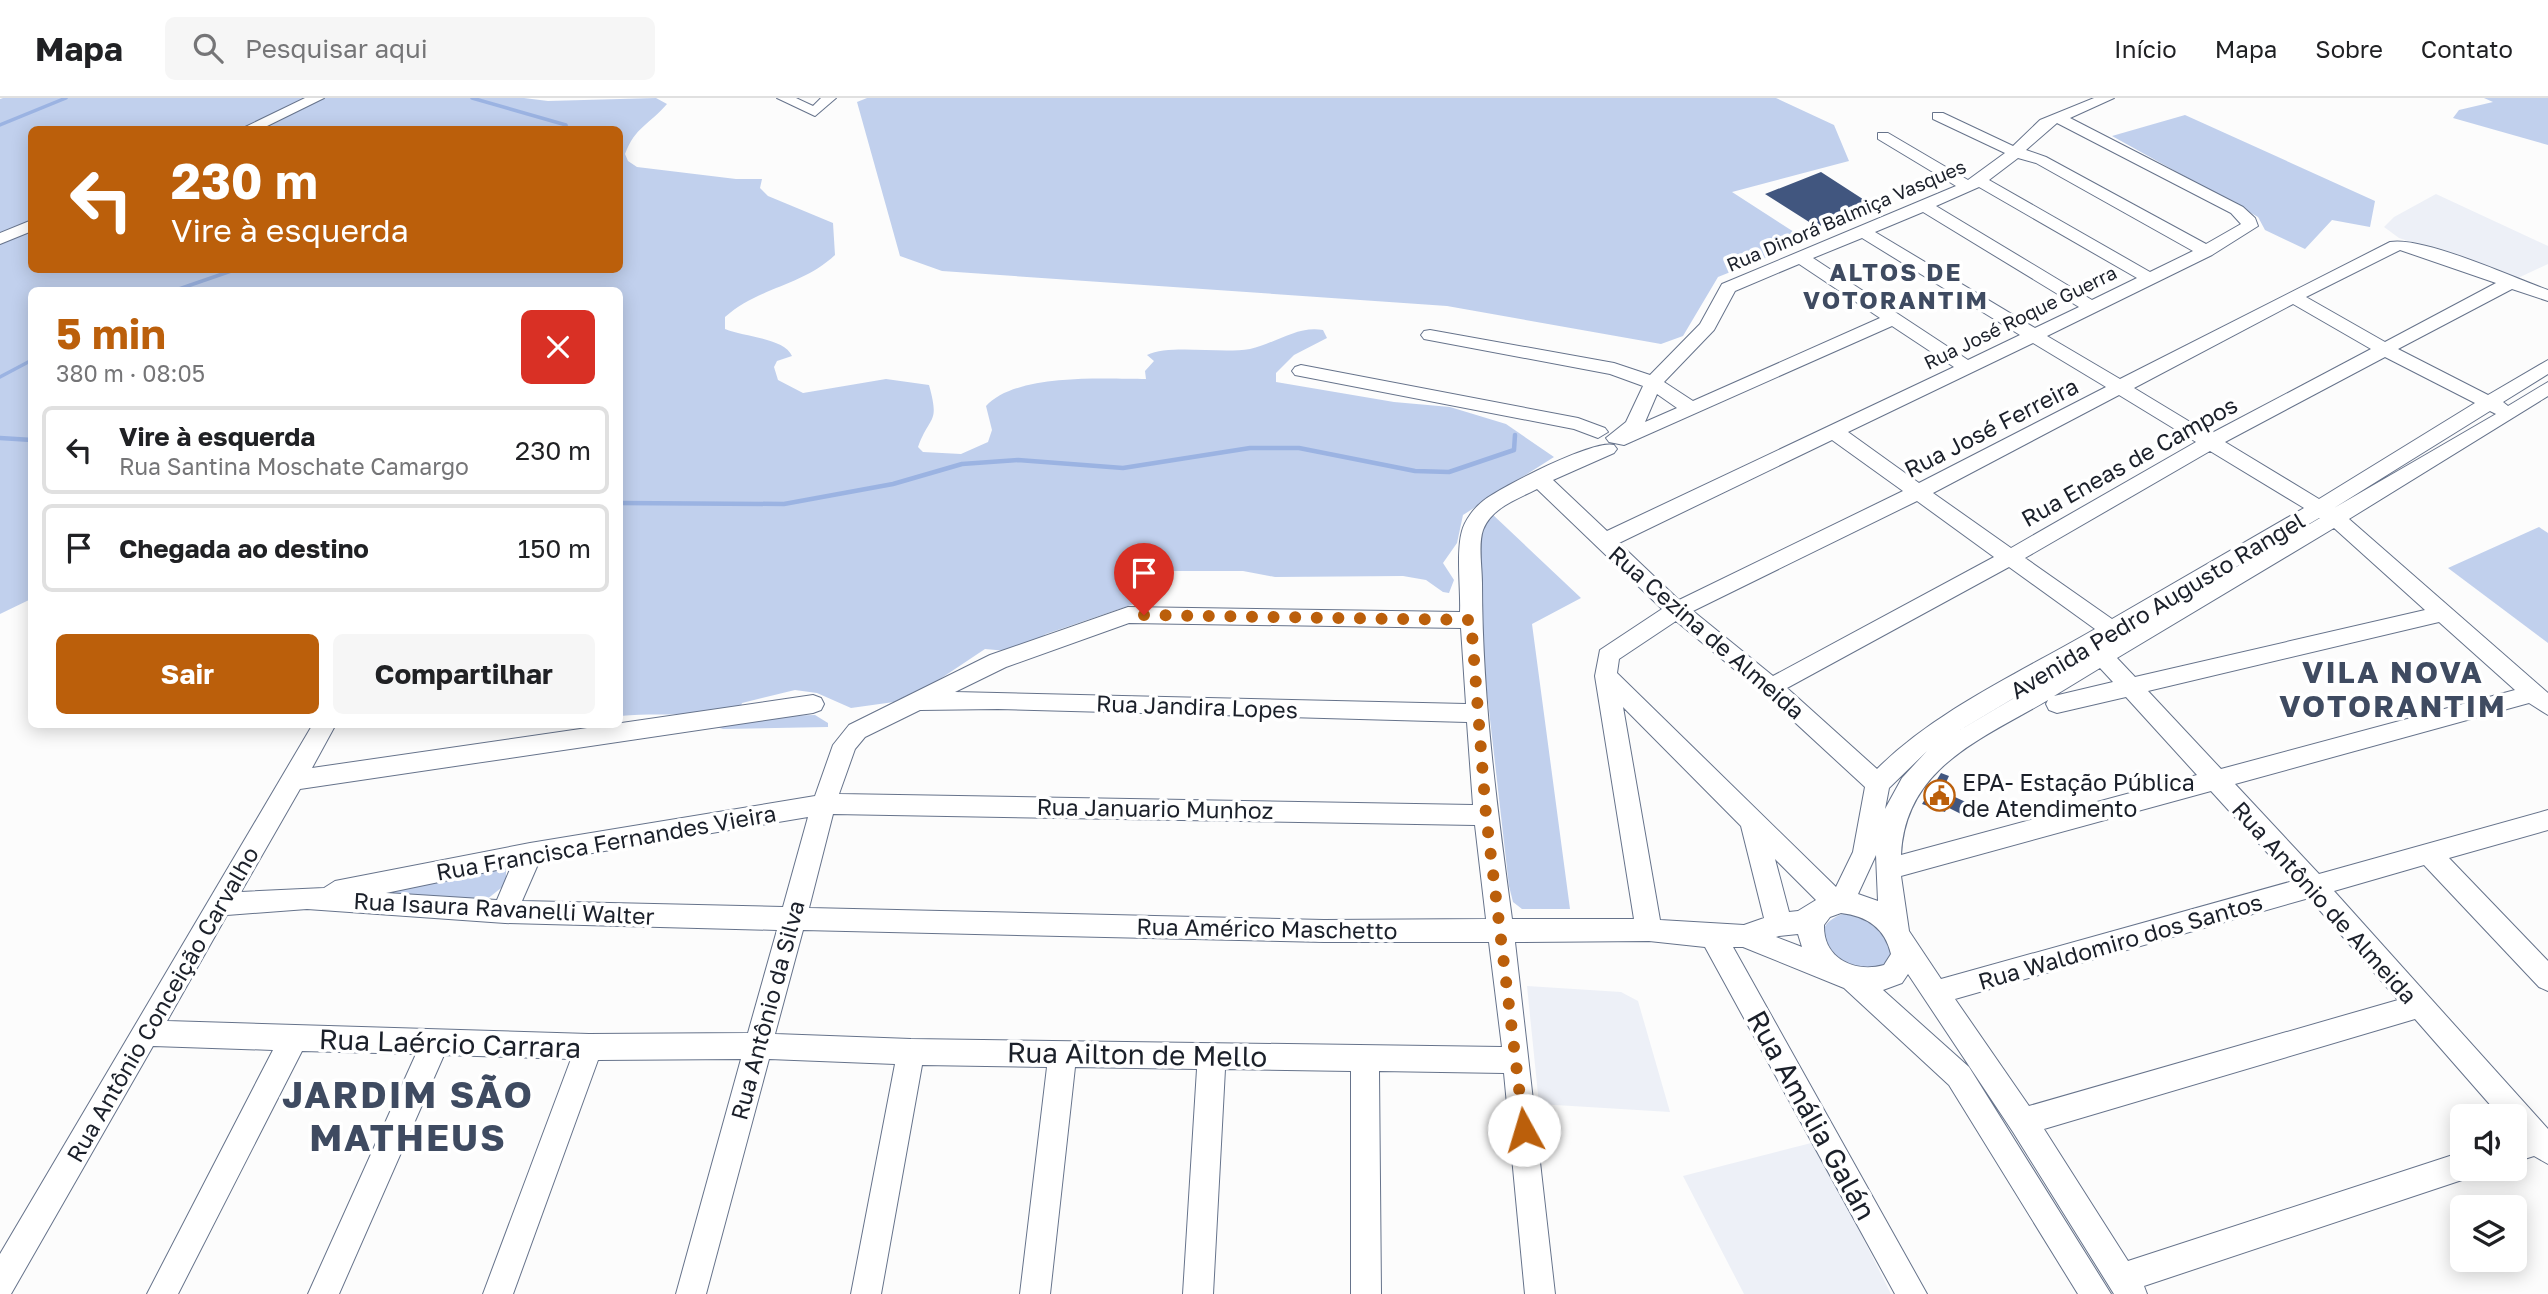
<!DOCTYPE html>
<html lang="pt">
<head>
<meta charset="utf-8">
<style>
	body { margin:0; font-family:"Golos Text",sans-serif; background:#f6f6f6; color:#202124; height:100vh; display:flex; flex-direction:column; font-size:26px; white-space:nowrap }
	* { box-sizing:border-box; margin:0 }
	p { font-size:23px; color:#757577 }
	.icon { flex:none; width:38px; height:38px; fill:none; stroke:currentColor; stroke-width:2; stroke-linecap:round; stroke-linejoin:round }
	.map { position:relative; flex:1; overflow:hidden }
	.drawer { position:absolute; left:28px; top:189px; width:595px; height:441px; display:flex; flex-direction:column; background:#fff; border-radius:10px; box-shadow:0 4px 18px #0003 }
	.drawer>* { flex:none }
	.hud { position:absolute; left:28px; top:28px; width:595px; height:147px; border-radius:10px; box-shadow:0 4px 18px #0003; background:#bb5f0b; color:#fff; overflow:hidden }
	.buttons { position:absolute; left:2450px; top:1006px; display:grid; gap:14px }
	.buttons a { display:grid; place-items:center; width:77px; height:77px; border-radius:10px; background:#fff; box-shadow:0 4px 18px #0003; font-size:35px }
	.pin { position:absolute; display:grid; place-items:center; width:60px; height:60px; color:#fff; margin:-72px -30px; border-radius:50% 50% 50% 0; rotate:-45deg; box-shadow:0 0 7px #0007 }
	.pin .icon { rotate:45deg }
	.me { position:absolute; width:77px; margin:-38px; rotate:354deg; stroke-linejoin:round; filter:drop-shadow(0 0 5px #0008) }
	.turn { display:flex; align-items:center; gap:24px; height:147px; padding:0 28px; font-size:32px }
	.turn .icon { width:91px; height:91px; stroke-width:2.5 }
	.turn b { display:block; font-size:49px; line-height:60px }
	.round { display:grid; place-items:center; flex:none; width:74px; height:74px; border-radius:10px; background:#f6f6f6 }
	.head { display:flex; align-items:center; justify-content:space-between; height:119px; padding:0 28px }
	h1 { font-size:42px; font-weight:700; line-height:52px; color:#bb5f0b }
	.cta { display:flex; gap:14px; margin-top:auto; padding:14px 28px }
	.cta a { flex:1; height:80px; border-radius:10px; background:#bb5f0b; color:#fff; font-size:28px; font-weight:700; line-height:80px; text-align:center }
	.cta a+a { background:#f6f6f6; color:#202124 }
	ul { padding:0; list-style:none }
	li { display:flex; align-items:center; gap:21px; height:88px; margin:0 14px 10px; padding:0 14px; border:4px solid #e0e0e0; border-radius:10px }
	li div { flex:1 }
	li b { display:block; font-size:26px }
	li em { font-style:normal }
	header { display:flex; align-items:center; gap:42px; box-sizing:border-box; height:98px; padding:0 35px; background:#fff; border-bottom:2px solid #e0e0e0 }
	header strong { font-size:33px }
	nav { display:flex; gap:38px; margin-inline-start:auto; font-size:24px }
	.search { width:490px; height:63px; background:#f6f6f6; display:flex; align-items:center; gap:18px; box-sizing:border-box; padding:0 24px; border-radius:10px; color:#757577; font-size:26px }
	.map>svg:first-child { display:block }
	.built { fill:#edf0f7 }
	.green { fill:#c1d0ed; fill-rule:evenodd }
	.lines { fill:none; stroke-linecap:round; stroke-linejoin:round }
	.stream-far1 { stroke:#9bb3e2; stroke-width:3.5 }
	.stream { stroke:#9bb3e2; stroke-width:4.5 }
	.building { fill:#41567f }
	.minor-casing { stroke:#66738b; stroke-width:2 }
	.minor { fill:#fff; fill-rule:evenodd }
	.route { stroke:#bb5f0b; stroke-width:12; stroke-dasharray:0 21.6 }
	.labels { text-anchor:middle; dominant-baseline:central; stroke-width:7; stroke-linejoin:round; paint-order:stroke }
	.far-street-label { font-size:19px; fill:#1b202a; stroke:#fff }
	.street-label { font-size:23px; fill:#1b202a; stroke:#fff }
	.poi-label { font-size:23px; fill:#1b202a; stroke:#fff; text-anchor:start }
	.far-district-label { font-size:24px; font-weight:bold; letter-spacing:2px; fill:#3f4b61; stroke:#fff }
	.near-street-label { font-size:28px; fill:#1b202a; stroke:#fff }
	.district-label { font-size:30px; font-weight:bold; letter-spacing:2px; fill:#3f4b61; stroke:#fff }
	.near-district-label { font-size:37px; font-weight:bold; letter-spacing:2px; fill:#3f4b61; stroke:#fff }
</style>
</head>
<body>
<header>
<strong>Mapa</strong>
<div class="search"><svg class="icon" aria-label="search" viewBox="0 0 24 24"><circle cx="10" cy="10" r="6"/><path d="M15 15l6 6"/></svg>Pesquisar aqui</div>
<nav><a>Início</a><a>Mapa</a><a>Sobre</a><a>Contato</a></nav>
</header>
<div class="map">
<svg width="2548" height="1196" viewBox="0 0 2548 1196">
	<rect width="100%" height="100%" fill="#fcfcfc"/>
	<path class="built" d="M2436 96 2548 148V166L2518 180 2399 140 2384 129 2394 119Z
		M1527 888 1621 894 1638 903 1670 1014 1539 1006Z
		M1815 1044 1891 1196H1744L1683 1078Z"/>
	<path class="green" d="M3 0H524L548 3 656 0 667 6C650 26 635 29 625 56L628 63 637 69 736 81H762L760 90 768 98 833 125 835 157C802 188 759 189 725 219V231C744 239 784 240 792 258L777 263 774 269 778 282 803 295 886 281 929 287C940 327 930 316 918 349L923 354 961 356 988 344 992 332 986 308C1016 275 1104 281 1146 281L1145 273 1154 263 1147 257C1170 246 1220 256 1250 251 1274 246 1298 227 1323 232L1327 240 1294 257 1276 275V284L1394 304 1450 309 1506 326 1554 359 1463 417 1457 445 1443 465 1454 482 1449 495 1443 494 1426 482 1403 478 1275 479 1243 473H1157L1148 478 1142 499 1134 506 1046 536 1018 554 985 551 925 591 894 604 851 610 817 595 795 592 742 605 739 613 744 619 815 617 828 625V629L723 631 710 627 698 615C671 618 646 615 620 618V192H32L31 501 0 516V1ZM32 32H620V172H32Z
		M867 0H1776L1834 27 1849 63 1732 94 1808 143 1718 179 1683 238 1661 246 1447 208 942 173 900 158 857 4Z
		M2484 0H2548V47L2453 20 2459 12 2493 4Z
		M2185 17 2375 103 2370 129 2332 122 2305 151 2265 132 2258 119 2112 38Z
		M1491 415 1581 500 1532 526 1570 811H1522L1513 804 1509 788 1481 542 1480 427Z
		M2539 429 2548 435V545L2448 470Z
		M506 770V786L486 802 350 794Z
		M1853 814 1876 823 1895 852 1888 868 1858 874C1850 868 1836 863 1830 855 1811 834 1830 816 1853 814Z"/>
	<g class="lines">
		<path class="stream-far1" d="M472 0 566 27 567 32
			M0 27 66 0
			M176 192 234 172
			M0 279 32 262"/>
		<path class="stream" d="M0 340 32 342
			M620 405 784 406 893 386 962 366 1018 362 1123 370 1250 350H1299L1415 373 1449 374 1514 352 1515 337"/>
	</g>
	<path class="building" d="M1821 74 1872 107 1817 129 1765 96Z
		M1941 675 1949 678 1942 693 1970 706 1965 718 1947 709 1945 714 1922 706Z"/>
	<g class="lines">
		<defs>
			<path id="minor" d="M305 0H324L259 32H239Z
				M777 0H796L813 8 821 0H836L815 18Z
				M2094 0H2114L2070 20 2243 109 2255 120 2258 128 2212 157 2047 238 2120 281 2390 144C2423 138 2514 180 2548 192V203L2512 191 2398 251 2488 297 2548 262V276L2503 304 2508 308 2548 284V298L2349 421 2548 595V617L2529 605 2235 686 2319 776 2548 712V732L2449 760 2548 863V893L2539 889 2424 767 2334 793 2548 1031V1066L2534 1058 2515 1064V1018H2500L2415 921 2044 1031 2128 1163 2462 1054V1071H2475L2472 1078 2462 1082 2144 1188 2147 1196H2114L2013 1034 1908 876 1902 885 1883 892 1969 969 2111 1196H2078L1949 987 1844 890 1743 849H1733L1927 1196H1895L1705 849 1649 843 1515 844 1555 1196H1525L1504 975 1379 973 1381 1196H1351V973L1225 971 1213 1196H1183L1197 971 1075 969 1050 1196H1020L1047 969 922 967 881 1196H851L895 966 769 961 706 1196H676L741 961 598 962 513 1196H483L571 961 444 957 339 1196H308L416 956 302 953 178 1196H147L273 952 153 948 11 1196H0V1156L313 626H336L312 670 813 597 821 600 824 606 821 612 813 615 300 691 241 794 324 790 335 783 530 745 815 698 833 647 849 627 990 557 1128 509 1460 514C1461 492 1456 454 1462 433 1465 422 1474 410 1483 403 1501 389 1594 341 1614 347L1617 351 1614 355 1553 382 1607 433 1954 269 1892 228 1624 347 1609 344 1606 340 1626 324 1643 288 1610 276 1424 241 1421 237 1424 233 1430 232 1614 265 1650 277 1700 226 1722 186 1956 88 1878 41V35H1888L1968 82 2005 55 1933 21V15H1943L2013 48 2040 22ZM2057 25 2231 115 2241 126 2206 146 2046 59 2026 52ZM2018 60 2036 65 2193 153 2150 174 1989 82ZM1979 89 2137 180 2092 202 1936 108ZM1923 114 2079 209 2035 230 1875 134ZM1862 140 2020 237 1968 262 1813 160ZM2400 152 2496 185 2385 244 2306 199ZM1799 166 1880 220 1693 303 1664 284 1714 232 1735 193ZM2293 206 2371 251 2210 336 2134 290ZM2033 245 2106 289 1919 385 1848 334ZM2385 259 2475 305 2319 401 2225 344ZM1657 296 1677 310 1645 324ZM2119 297 2196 344 2011 450 1933 395ZM2490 313 2496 316 2334 410ZM1832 342 1903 393 1679 502 1619 445ZM2210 353 2304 410 2112 521 2025 460ZM1537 391 1662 511 1600 552 1595 578 1634 821H1512C1497 710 1482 597 1482 485 1482 469 1478 446 1483 432 1492 409 1518 401 1537 391ZM1917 403 1994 459 1773 578 1693 513ZM2319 420H2320L2100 549ZM2334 430 2425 512 2135 579 2117 560ZM2009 469 2095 531C2023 573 1936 612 1877 671L1787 590ZM1676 523 1763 595 1865 689 1853 754 1836 789 1617 575 1619 561ZM2439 524 2515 592 2221 671 2148 593ZM1129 525 1461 530 1466 606 955 594 1006 569ZM2091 554 1950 638 2092 554ZM2100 570 2113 584 2054 598ZM2126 599 2197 677 1901 757C1905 669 1982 641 2048 602L2046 606 2049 612 2057 615ZM1623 609 1741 728 1764 820 1744 827 1660 822ZM998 611 1467 624 1473 707 839 696 855 651 865 639 920 612ZM1927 653 1902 680 1885 711 1889 690ZM2211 693 2293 783 1941 881 1909 833 1901 778ZM833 716 1475 727 1486 821 1324 822 809 810ZM808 719 783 809 522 803 539 764ZM1876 757 1878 803 1858 796ZM1775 761 1816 802 1798 813 1789 814ZM511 769 497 802 386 795ZM2309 800 2398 902 2029 1008 1955 901ZM307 811 505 825 777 832 748 935 589 936 167 923 227 817ZM1841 815C1867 818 1885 830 1891 856L1884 867C1855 875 1823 861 1824 827L1830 819ZM803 832 1324 844H1489L1502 949 911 941 775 936ZM1798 836 1802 849 1776 839 1779 838Z
				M32 122V133L0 146V135Z
				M1301 267 1578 320 1605 330 1608 334 1598 340 1574 331 1295 277 1292 273 1295 269Z"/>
		</defs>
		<use href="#minor" class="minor-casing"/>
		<use href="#minor" class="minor"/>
	</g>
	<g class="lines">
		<path class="route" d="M1144 517 1471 522 1486 717 1524 1032"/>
	</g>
	<defs>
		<symbol id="civic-ring" viewBox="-11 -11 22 22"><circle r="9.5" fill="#fff" stroke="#bb5f0b" stroke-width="1.5"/><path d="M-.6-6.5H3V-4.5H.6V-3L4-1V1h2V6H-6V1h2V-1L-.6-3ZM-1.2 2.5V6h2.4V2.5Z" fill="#bb5f0b"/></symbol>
	</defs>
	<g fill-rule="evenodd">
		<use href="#civic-ring" x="1922" y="680" width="35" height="35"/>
	</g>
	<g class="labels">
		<g class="far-street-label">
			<text transform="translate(1846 117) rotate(-23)">Rua Dinorá Balmiça Vasques</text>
			<text transform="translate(2020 219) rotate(-26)">Rua José Roque Guerra</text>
		</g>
		<g class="street-label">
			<text transform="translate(1991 329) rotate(-27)">Rua José Ferreira</text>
			<text transform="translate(2129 363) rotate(-29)">Rua Eneas de Campos</text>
			<text transform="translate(2157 507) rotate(-31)">Avenida Pedro Augusto Rangel</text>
			<text transform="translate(1707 534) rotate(41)">Rua Cezina de Almeida</text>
			<text transform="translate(1197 608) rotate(2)">Rua Jandira Lopes</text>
			<text transform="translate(1155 710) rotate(1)">Rua Januario Munhoz</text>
			<text transform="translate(606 744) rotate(-10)">Rua Francisca Fernandes Vieira</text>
			<text transform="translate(2325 804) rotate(48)">Rua Antônio de Almeida</text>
			<text transform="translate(504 810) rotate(3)">Rua Isaura Ravanelli Walter</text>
			<text transform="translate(1267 830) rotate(1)">Rua Américo Maschetto</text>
			<text transform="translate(2120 843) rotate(-16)">Rua Waldomiro dos Santos</text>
			<text transform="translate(162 906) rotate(-60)">Rua Antônio Conceição Carvalho</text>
			<text transform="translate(767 912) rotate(-75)">Rua Antônio da Silva</text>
		</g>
		<g class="poi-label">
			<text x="1962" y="684">EPA- Estação Pública<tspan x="1962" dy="26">de Atendimento</tspan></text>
		</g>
		<g class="far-district-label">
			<text x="1896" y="173">ALTOS DE<tspan x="1896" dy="28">VOTORANTIM</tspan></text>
		</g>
		<g class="near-street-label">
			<text transform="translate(450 945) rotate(2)">Rua Laércio Carrara</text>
			<text transform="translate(1137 956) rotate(1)">Rua Ailton de Mello</text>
			<text transform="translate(1812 1017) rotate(61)">Rua Amália Galán</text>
		</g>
		<g class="district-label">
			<text x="2393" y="574">VILA NOVA<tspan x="2393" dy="34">VOTORANTIM</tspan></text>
		</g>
		<g class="near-district-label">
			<text x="408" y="996">JARDIM SÃO<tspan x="408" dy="43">MATHEUS</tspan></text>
		</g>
	</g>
</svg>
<div class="buttons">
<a><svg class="icon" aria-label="sound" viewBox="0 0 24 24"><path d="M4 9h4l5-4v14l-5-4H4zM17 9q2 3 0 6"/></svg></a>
<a><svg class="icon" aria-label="layers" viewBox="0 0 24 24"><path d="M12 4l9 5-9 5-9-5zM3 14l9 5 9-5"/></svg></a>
</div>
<div class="pin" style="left:1144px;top:517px;background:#d93025"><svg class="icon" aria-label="arrive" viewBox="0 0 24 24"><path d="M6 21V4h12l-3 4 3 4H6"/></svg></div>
<svg class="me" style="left:1524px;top:1032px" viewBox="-20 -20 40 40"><circle r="19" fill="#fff"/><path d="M0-13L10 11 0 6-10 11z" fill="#bb5f0b"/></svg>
<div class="hud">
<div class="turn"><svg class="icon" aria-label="left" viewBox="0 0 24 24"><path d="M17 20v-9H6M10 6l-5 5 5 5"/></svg><div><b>230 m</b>Vire à esquerda</div></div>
</div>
<section class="drawer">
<div class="head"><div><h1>5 min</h1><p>380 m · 08:05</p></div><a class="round" style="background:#d93025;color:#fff"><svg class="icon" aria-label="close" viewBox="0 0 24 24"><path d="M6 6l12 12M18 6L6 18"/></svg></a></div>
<ul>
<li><svg class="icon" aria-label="left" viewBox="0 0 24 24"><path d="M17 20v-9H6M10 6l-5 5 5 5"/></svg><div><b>Vire à esquerda</b><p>Rua Santina Moschate Camargo</p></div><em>230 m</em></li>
<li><svg class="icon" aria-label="arrive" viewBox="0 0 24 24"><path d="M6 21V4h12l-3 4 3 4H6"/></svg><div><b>Chegada ao destino</b></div><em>150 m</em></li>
</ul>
<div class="cta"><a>Sair</a><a>Compartilhar</a></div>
</section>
</div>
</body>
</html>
